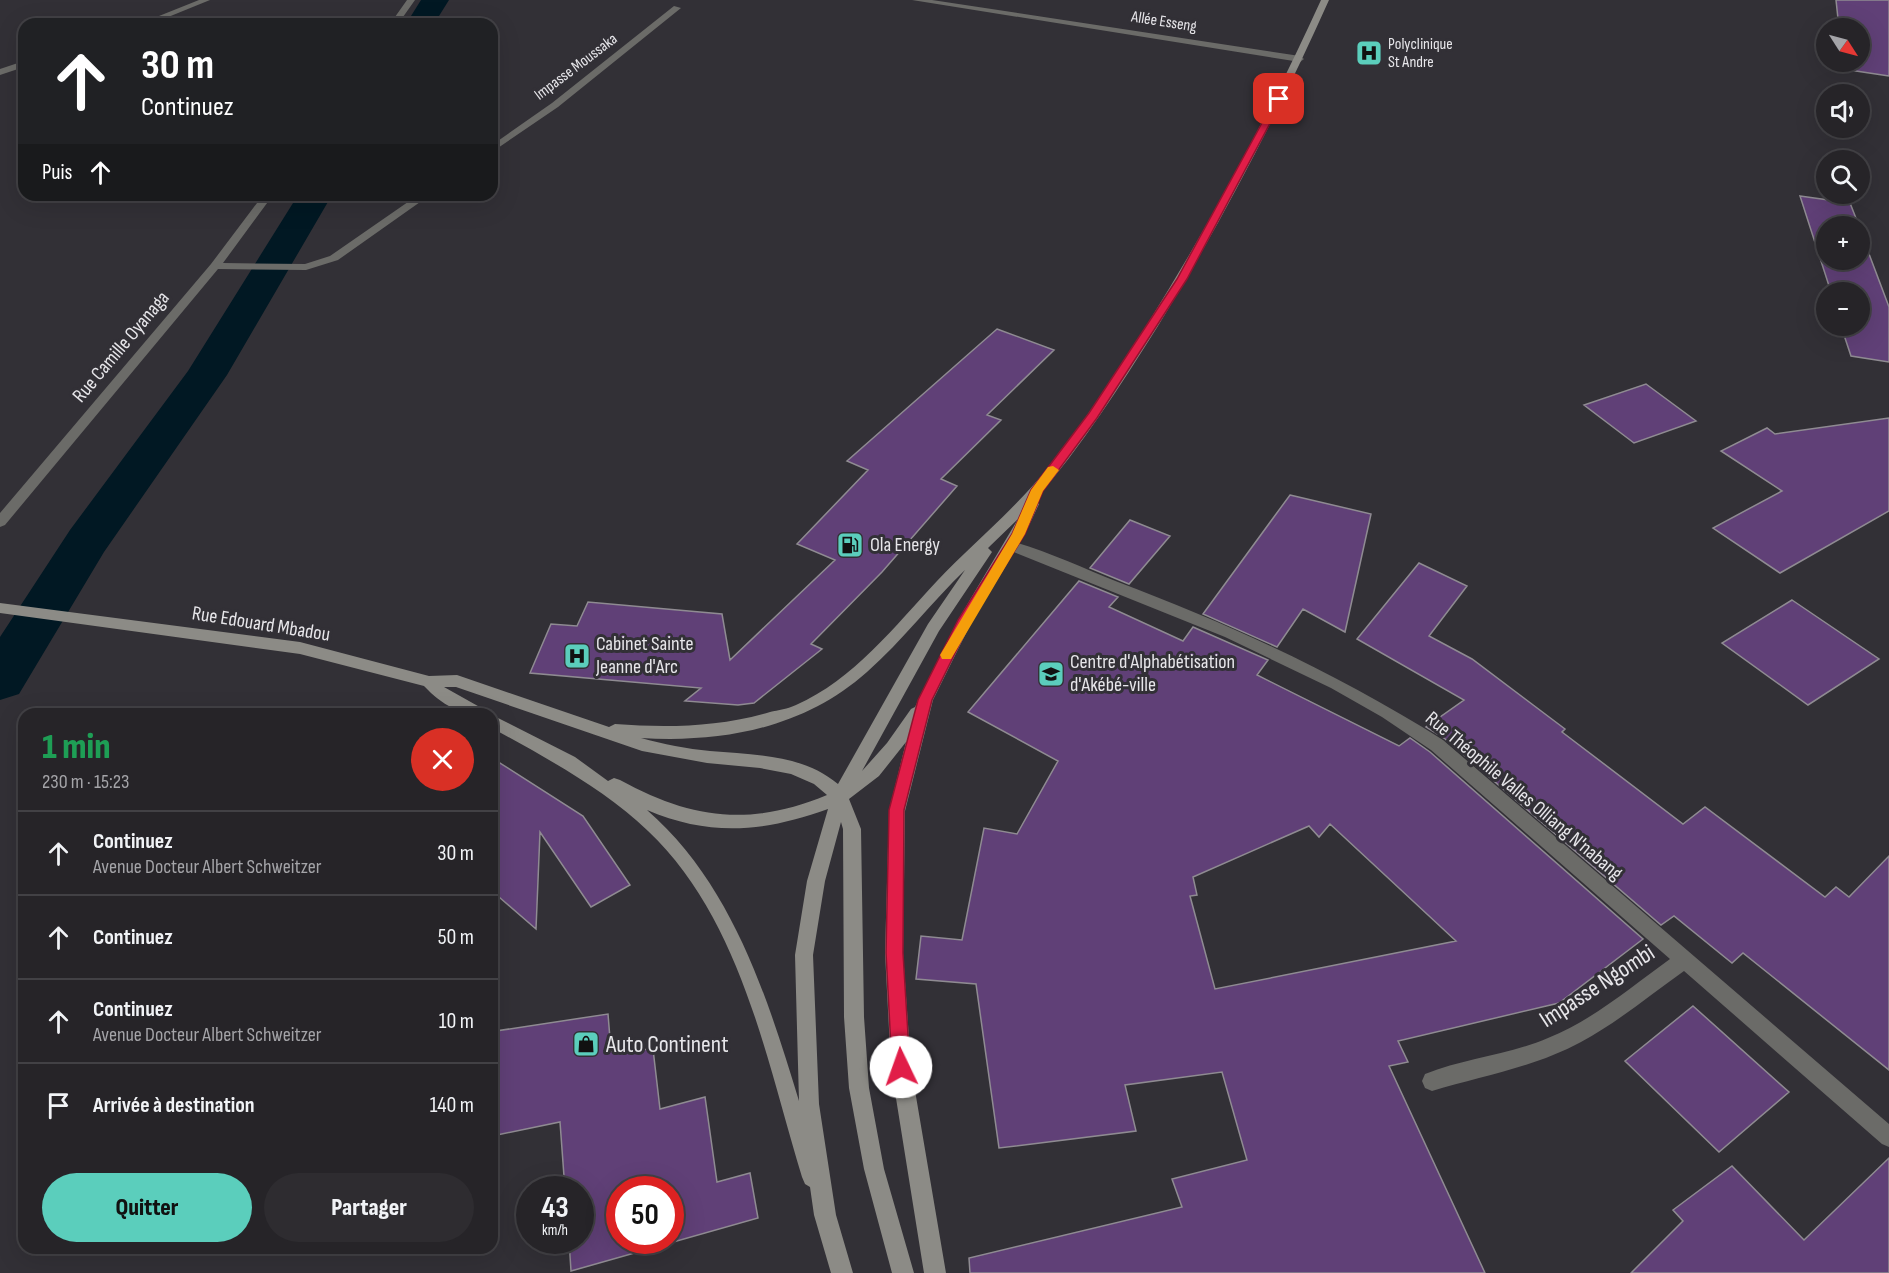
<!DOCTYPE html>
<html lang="fr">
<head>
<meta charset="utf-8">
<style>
	body { margin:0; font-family:"Sofia Sans Condensed",sans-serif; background:#2e2c30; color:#f1f3f6; height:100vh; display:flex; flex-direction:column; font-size:22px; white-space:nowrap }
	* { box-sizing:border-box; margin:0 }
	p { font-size:20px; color:#a4a4a8 }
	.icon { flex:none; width:33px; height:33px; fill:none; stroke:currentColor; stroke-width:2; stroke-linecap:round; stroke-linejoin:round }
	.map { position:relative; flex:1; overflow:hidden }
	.panel { position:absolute; left:18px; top:708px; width:480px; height:546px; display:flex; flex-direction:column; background:#262428; border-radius:18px; box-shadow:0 6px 24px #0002,0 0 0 2px #424145 }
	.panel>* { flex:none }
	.top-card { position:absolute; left:18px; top:18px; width:480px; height:183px; border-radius:18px; box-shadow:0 6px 24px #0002,0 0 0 2px #424145; background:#202124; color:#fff; overflow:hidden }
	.needle { width:39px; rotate:126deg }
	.buttons { position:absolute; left:1816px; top:18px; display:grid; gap:12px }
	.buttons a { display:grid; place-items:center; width:54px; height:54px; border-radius:50%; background:#262428; box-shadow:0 6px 24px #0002,0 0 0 2px #424145; font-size:30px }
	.speed { position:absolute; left:516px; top:1176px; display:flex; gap:12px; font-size:30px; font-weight:700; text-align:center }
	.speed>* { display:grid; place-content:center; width:78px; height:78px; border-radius:50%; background:#262428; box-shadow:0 6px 24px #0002,0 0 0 2px #424145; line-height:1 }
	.speed small { font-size:15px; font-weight:400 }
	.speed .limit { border:9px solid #d22; background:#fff; color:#111 }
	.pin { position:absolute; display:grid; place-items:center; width:51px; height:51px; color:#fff; margin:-26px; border-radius:12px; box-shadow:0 3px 9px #0006 }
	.me { position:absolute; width:66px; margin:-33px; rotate:357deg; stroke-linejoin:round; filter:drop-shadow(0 0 4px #0008) }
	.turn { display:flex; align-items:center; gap:21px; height:126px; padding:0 24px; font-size:27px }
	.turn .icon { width:78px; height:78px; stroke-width:2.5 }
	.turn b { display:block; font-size:42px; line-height:51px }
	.then { display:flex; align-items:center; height:57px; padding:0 24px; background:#0003; gap:12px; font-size:22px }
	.round { display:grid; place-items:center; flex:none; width:63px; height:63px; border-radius:32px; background:#2e2c30 }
	.headline { display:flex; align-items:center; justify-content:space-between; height:102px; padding:0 24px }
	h1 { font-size:36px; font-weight:800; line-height:45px; color:#1e9e55 }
	.button { display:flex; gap:12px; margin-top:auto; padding:12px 24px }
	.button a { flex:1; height:69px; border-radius:36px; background:#5bcebc; color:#111; font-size:24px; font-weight:800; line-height:69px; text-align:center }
	.button a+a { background:#2e2c30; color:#f1f3f6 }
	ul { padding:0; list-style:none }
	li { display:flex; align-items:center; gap:18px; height:84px; padding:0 24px; border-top:2px solid #424145 }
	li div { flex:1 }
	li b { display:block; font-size:22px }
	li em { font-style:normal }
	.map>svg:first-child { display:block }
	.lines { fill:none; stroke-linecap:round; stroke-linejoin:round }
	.canal { fill:#011823; fill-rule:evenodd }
	.building { fill:#604077; stroke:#8f8b92; stroke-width:1.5; fill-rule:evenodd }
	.minor { fill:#6b6b68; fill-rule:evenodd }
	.secondary { fill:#8c8b86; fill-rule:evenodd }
	.route { fill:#e11d48; stroke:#92132f; stroke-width:1.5 }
	.slow { fill:#f59e0b }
	.labels { text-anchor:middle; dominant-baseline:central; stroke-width:6; stroke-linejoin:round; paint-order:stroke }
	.far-street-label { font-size:16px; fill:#e7e6ea; stroke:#323036 }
	.far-poi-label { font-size:16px; fill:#e7e6ea; stroke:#323036; text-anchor:start }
	.street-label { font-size:20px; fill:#e7e6ea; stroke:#323036 }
	.poi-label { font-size:20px; fill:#e7e6ea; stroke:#323036; text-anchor:start }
	.near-street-label { font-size:24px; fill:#e7e6ea; stroke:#323036 }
	.near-poi-label { font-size:24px; fill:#e7e6ea; stroke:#323036; text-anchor:start }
</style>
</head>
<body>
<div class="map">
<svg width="1889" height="1273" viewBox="0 0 1889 1273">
	<rect width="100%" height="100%" fill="#323036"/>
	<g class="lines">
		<path class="canal" d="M421 0H449L434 24H406Z
			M298 195H332L227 375 104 552 19 694 0 700V637L70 530 188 371Z"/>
	</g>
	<path class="building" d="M1836 0H1889V76L1843 69 1842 62H1860V28H1839Z
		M1800 196 1850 203 1859 226H1827V260H1860V230L1889 307V362L1851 356 1841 326H1860V292H1831Z
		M997 329 1054 350 987 415 1001 420 941 479 957 486 882 572 811 644 822 649 754 703 738 705 685 701 701 688 530 673 551 624 577 626 588 602 722 614 730 660 835 560 797 544 868 470 847 461Z
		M1646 384 1696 421 1634 443 1584 405Z
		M1889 418V511L1780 573 1713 528 1782 491 1721 451 1767 428 1775 434Z
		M1290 495 1371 514 1345 632 1303 609 1277 647 1203 614Z
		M1130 520 1170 536 1129 584 1090 568Z
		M1419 563 1467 586 1429 636 1472 659 1565 729 1562 732 1683 824 1705 807 1825 897 1836 887 1849 897 1889 856V1070L1743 953 1732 963 1674 916 1661 925 1444 738 1426 727 1464 700 1357 639Z
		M1079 581 1118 597 1109 607 1183 641 1193 627 1268 660 1257 675 1399 746 1410 738 1430 752 1643 939 1559 1003 1398 1041 1408 1062 1389 1066 1485 1273H970L969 1258 1182 1207 1172 1179 1247 1160 1222 1072 1125 1085 1136 1131 999 1148 976 984 916 979 921 936 962 940 984 828 1017 834 1058 761 968 712ZM1330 824 1456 941 1215 989 1190 896 1197 895 1193 877 1309 826 1319 837Z
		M1792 600 1879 659 1808 705 1722 643Z
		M492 758 583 816 630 885 591 907 540 832 536 929 492 891V767L498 770Z
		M1693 1006 1789 1092 1719 1152 1625 1061Z
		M608 1014 611 1051 653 1049 660 1109 705 1097 717 1182 750 1173 758 1218 571 1271 569 1240H580V1190H565L560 1122 492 1136 496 1031ZM620 1190H670V1240H620Z
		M1889 1158V1273H1631L1683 1221 1673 1210 1732 1166 1804 1240Z"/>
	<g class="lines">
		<path class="minor" d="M199 0H210L151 24H139Z
			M407 0H415L398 24H390Z
			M912 0H932L1300 56 1304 59 1300 62Z
			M674 6 681 8 558 107 492 152V145L552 103Z
			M24 61V67L0 75V69Z
			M263 195H273L223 263 305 264 330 256 418 195H430L338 260 306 270 218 269 5 525 0 527V513L211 264Z
			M1011 541C1047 551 1083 568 1118 582 1232 625 1340 675 1443 740L1889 1124V1147L1882 1144 1684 971C1650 995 1618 1022 1581 1042 1535 1067 1482 1076 1432 1091L1425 1088 1422 1081 1425 1074C1465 1058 1508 1055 1548 1038 1593 1020 1631 987 1670 959L1431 750 1382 717 1331 688 1225 637 1006 549 1004 546 1006 543Z"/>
		<path class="secondary" d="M1321 0H1329C1279 112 1222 221 1158 326 1120 386 1082 446 1035 500L1039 504 1025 534 972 621 933 700 905 811 903 953 911 1067 946 1273H924L891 1067 885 953 889 811 906 742 879 776 849 799 861 829 864 1017 869 1088 884 1169 914 1273H892L864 1169 849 1088 844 1017 843 829 841 822 825 881 813 955 819 1104 836 1215 853 1273H831L814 1215 810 1187 805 1184 802 1177C766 1059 741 919 648 831 603 788 546 758 492 728V715L575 757 608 781 614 778 620 780C691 819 750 827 827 795L814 784 791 774 760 768 707 763 642 751 456 687H444L485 710 487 714C459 714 443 706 424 686L300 654 0 613V603L300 642 429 676 457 675 609 727 615 724C668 728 718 727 770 712 778 710 788 709 796 705 853 680 895 626 937 581 973 543 1013 511 1046 470 1084 423 1116 373 1148 323 1213 219 1270 112 1321 0ZM1018 519 958 620 915 707 911 709 887 743 862 771 939 631 992 552 988 548ZM965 570 928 624 838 784C802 754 754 755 710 751 687 749 663 744 641 738 723 743 804 728 867 672 902 641 931 603 965 570ZM647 810C710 837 764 832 828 809L807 881 795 955 799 1101C767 996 732 884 647 810Z"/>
	</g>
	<path class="route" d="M1279 96 1283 99 1187 279 1097 418 1043 491 1025 534 971 621 932 700 904 810 903 953 910 1067 907 1073 901 1076 894 1073 892 1067 886 953 889 810 918 700 958 620 1012 534 1031 490 1089 413 1177 279 1275 99Z"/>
	<path class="slow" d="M1053 466 1059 470 1043 491 1025 534 951 659H942L940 655 1012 534 1031 490 1048 467Z"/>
	<defs>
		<symbol id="hospital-square" viewBox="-11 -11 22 22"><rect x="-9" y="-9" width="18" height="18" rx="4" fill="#5bcebc" stroke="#323036"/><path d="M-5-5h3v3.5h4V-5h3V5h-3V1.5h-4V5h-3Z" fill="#111"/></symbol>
		<symbol id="fuel-square" viewBox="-11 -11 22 22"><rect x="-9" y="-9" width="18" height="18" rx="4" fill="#5bcebc" stroke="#323036"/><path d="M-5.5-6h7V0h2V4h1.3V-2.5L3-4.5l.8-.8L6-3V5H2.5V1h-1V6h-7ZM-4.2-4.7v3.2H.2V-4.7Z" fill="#111"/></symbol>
		<symbol id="school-square" viewBox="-11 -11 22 22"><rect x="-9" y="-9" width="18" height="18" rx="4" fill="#5bcebc" stroke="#323036"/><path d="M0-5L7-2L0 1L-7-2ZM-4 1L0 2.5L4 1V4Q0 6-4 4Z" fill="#111"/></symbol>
		<symbol id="shop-square" viewBox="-11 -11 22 22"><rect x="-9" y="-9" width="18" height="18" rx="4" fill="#5bcebc" stroke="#323036"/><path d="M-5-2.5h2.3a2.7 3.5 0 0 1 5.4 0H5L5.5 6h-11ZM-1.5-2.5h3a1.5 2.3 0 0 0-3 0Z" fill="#111"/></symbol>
	</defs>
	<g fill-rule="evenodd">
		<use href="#hospital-square" x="1354" y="38" width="30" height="30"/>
		<use href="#fuel-square" x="835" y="530" width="30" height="30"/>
		<use href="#hospital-square" x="562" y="641" width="30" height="30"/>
		<use href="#school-square" x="1036" y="659" width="30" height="30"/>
		<use href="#shop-square" x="571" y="1029" width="30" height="30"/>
	</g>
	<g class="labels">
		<g class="far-street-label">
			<text transform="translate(1164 22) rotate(9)">Allée Esseng</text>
			<text transform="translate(576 67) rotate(-37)">Impasse Moussaka</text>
		</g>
		<g class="far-poi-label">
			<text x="1388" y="44">Polyclinique<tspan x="1388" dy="18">St Andre</tspan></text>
		</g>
		<g class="street-label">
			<text transform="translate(121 347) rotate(-50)">Rue Camille Oyanaga</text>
			<text transform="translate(261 624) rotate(9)">Rue Edouard Mbadou</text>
			<text transform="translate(1524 796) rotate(40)">Rue Théophile Valles Olliang N'nabang</text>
		</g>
		<g class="poi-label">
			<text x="870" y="545">Ola Energy</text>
			<text x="596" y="644">Cabinet Sainte<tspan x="596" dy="23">Jeanne d'Arc</tspan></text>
			<text x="1070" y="662">Centre d'Alphabétisation<tspan x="1070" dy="23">d'Akébé-ville</tspan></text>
		</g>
		<g class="near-street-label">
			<text transform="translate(1597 986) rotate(-33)">Impasse Ngombi</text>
		</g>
		<g class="near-poi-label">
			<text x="606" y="1044">Auto Continent</text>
		</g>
	</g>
</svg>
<div class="buttons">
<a><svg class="needle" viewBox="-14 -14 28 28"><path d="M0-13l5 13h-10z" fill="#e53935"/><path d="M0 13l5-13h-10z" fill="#a4a4a8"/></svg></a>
<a><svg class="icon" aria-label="sound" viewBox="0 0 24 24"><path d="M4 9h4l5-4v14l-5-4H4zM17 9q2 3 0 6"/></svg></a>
<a><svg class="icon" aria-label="search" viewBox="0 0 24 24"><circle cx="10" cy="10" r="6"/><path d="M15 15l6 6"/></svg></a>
<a>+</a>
<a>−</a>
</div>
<div class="speed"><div>43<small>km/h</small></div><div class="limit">50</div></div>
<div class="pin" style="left:1279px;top:99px;background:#d93025"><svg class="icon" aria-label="arrive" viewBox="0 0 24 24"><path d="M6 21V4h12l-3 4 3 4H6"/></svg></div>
<svg class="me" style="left:901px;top:1067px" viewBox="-20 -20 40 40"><circle r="19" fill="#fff"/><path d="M0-13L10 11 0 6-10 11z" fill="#e11d48"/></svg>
<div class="top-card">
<div class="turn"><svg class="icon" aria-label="ahead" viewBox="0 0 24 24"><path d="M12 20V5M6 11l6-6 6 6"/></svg><div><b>30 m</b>Continuez</div></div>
<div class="then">Puis<svg class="icon" aria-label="ahead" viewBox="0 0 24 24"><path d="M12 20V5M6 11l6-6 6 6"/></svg></div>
</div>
<section class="panel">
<div class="headline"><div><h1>1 min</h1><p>230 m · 15:23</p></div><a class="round" style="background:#d93025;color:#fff"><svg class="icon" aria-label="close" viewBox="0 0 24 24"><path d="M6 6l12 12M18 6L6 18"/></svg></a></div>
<ul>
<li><svg class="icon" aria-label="ahead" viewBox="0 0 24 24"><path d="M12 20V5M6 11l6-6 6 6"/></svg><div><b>Continuez</b><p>Avenue Docteur Albert Schweitzer</p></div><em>30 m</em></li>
<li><svg class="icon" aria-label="ahead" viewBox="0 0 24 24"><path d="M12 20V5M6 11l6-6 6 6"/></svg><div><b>Continuez</b></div><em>50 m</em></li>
<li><svg class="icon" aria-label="ahead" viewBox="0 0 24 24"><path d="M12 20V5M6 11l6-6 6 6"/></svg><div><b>Continuez</b><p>Avenue Docteur Albert Schweitzer</p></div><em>10 m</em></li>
<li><svg class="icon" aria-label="arrive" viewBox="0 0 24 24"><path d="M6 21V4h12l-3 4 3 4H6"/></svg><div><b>Arrivée à destination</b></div><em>140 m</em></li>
</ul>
<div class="button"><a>Quitter</a><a>Partager</a></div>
</section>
</div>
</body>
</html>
